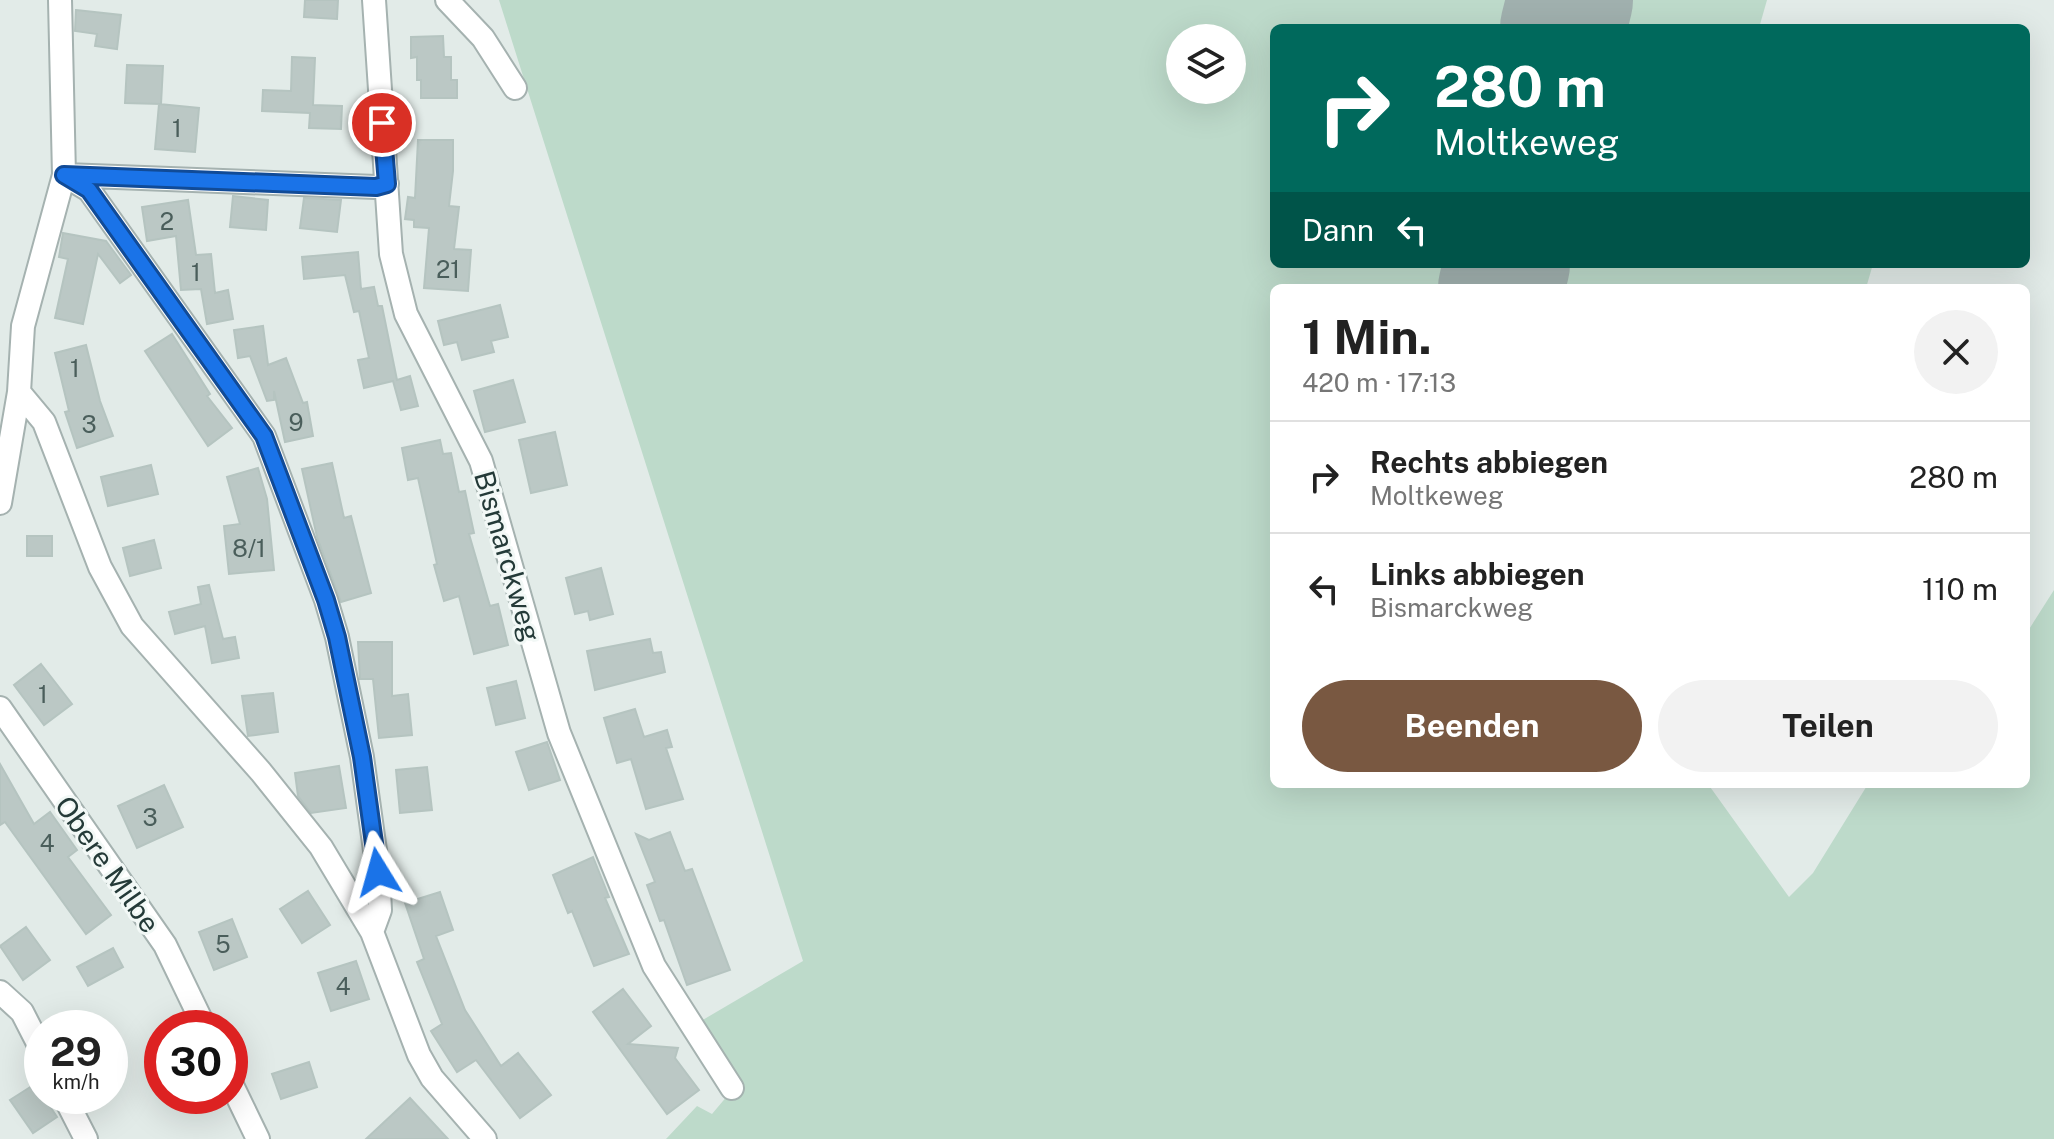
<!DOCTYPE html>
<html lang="de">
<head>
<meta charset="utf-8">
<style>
	body { margin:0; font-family:"Public Sans",sans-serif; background:#f2f2f2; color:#222; height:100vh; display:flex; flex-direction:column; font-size:30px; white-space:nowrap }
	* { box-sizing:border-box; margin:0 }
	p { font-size:26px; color:#767676 }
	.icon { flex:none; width:44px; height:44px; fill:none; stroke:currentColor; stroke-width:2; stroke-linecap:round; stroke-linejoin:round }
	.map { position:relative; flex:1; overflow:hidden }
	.panel { position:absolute; left:1270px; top:284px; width:760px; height:504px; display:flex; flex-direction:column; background:#fff; border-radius:12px; box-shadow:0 8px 32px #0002 }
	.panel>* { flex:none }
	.banner { position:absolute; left:1270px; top:24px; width:760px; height:244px; border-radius:12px; box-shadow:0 8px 32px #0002; background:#00695c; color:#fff; overflow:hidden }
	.fabs { position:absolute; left:1166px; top:24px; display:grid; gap:16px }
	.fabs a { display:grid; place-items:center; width:80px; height:80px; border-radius:50%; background:#fff; box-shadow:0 8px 32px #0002; font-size:40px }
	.speed { position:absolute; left:24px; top:1010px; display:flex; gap:16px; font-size:40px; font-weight:700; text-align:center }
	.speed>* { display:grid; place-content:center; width:104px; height:104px; border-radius:50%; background:#fff; box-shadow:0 8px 32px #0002; line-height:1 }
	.speed small { font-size:20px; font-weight:400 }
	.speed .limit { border:12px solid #d22; background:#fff; color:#111 }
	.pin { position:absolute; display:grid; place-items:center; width:68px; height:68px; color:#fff; margin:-34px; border:4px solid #fff; border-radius:50%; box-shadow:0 2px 8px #0007 }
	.me { position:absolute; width:88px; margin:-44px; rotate:352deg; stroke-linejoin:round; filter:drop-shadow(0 0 6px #0008) }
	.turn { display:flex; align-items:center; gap:28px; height:168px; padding:0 32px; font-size:36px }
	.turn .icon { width:104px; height:104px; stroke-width:2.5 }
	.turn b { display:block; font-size:56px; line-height:68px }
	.then { display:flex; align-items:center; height:76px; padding:0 32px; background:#0003; gap:16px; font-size:30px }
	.round { display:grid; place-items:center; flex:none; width:84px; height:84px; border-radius:42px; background:#f2f2f2 }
	.headline { display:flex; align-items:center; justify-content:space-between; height:136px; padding:0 32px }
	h1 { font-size:48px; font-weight:700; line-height:60px }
	.primary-button { display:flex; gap:16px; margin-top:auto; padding:16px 32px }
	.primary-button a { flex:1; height:92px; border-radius:48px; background:#795841; color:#fff; font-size:32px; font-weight:700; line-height:92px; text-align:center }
	.primary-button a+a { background:#f2f2f2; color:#222 }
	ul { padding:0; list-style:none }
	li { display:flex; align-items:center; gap:24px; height:112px; padding:0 32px; border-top:2px solid #e0e0e0 }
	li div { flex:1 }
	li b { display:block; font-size:30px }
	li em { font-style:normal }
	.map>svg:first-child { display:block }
	.green { fill:#bddaca; fill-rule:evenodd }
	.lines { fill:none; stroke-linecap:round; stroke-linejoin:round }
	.runway { stroke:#a0b0ae; stroke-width:126 }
	.building { fill:#bbc8c5; stroke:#b5c4c0; stroke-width:2 }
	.minor-casing { stroke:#a5b2b0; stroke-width:26 }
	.minor { stroke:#fff; stroke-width:22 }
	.route-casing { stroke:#114b97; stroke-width:20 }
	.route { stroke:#1a73e8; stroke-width:14 }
	.labels { text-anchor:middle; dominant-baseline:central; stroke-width:6; stroke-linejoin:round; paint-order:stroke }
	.number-label { font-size:24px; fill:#4a5e5b }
	.street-label { font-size:28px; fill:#243a38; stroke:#f2f8f6 }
</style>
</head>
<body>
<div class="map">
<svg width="2054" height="1139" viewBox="0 0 2054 1139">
	<rect width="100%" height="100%" fill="#e2ebe8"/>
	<path class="green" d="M499 0H1767L1759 28H1274V264H1873L1866 288H1274V784H1708L1789 897 1813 873 1868 784H2026V634L2054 590V1139H666L697 1106 712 1114 728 1095 684 1031 803 961ZM1180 38H1232V90H1180Z"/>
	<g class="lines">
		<path class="runway" d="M1563 28 1570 0
			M1501 288 1507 264"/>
	</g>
	<path class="building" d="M305 0H338L337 19 304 17Z
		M76 10 121 15 117 49 95 46 97 34 75 31Z
		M443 36 444 57H451V80H457V98H421V80H417V57L411 58V37Z
		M292 57 315 58 313 105 342 106 341 129 309 128 310 113 262 111 263 90 291 91Z
		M127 65 163 66 161 104 125 103Z
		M159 104 199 108 195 152 155 149Z
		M418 140H453V171L449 206 459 207 454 249 471 250 468 291 424 288 429 228 414 227V220L405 219 408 197 415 198Z
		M233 196 268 200 266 230 230 227Z
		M304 198 341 200 337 232 300 228Z
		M188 200 196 255 211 254 215 293 228 290 233 319 207 324 201 289 181 290 176 236 147 241 142 207Z
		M63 233 106 241 131 275 120 283 98 254 83 324 55 318 68 259 59 257Z
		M358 252 361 289 374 287 378 306H382L397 380 410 376 418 406 401 410 393 381 364 388 358 360 369 358 359 311 354 312 345 275 304 279 302 257Z
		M500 305 508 337 491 341 494 352 462 360 457 342 444 345 438 321Z
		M263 326 268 365 286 358 303 403 307 402 313 436 285 442 274 391V400L267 401 250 356 238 358 234 330Z
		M172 334 210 394 207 396 232 428 208 446 145 351Z
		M86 345 100 401 113 436 77 448 65 412 69 411 55 353Z
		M513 380 525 422 485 432 474 391Z
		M555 432 567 485 531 493 519 440Z
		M440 440 443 454 451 453 459 492 465 491 474 533 469 534 490 606 498 604 508 645 474 654 459 596 444 601 434 565 437 564 418 478 408 480 402 448Z
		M332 463 344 518 351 516 371 593 341 602 317 537 302 469Z
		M151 465 158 494 108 506 101 477Z
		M258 468 267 499 274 570 229 574 224 526 240 524 227 477Z
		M27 536H52V556H27Z
		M154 540 161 568 130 576 123 548Z
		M601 568 613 614 590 620 588 611 575 614 566 578Z
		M209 585 223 639 235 637 239 658 212 663 205 626 175 634 169 612 201 604 198 587Z
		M650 639 653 653 661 652 665 672 595 690 587 651Z
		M358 642H392V696L408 694 412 735 379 738 373 679H360Z
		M41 664 72 704 44 725 14 685Z
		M516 681 525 718 496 725 487 688Z
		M273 693 278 732 248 736 242 696Z
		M635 709 644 737 667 730 672 747 666 748 683 799 646 809 631 759 617 763 604 718Z
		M547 742 560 780 529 790 516 752Z
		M0 764 34 824 50 812 77 850 68 857 111 915 86 934 5 822 0 825Z
		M339 766 346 808 311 813 298 796 295 773Z
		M427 767 432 810 400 813 396 770Z
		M164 785 183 827 137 848 118 806Z
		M670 832 685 871 692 869 730 970 687 985 664 920 660 921 647 885 655 882 636 834 649 840Z
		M593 857 609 897 605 898 629 954 594 966 572 911 568 913 553 875Z
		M308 891 330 925 302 943 280 909Z
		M440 892 453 930 436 936 465 1010 501 1066 518 1053 551 1095 520 1118 476 1060 457 1072 431 1031 442 1024 417 962 424 959 405 903Z
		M232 919 247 957 214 970 199 932Z
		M26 927 50 960 23 980 0 946Z
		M113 948 123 967 88 986 77 967Z
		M356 961 369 999 331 1011 318 973Z
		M623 989 651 1026 628 1044 678 1048 675 1058 699 1090 667 1114 593 1012Z
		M309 1062 317 1087 281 1099 272 1074Z
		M35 1084 57 1117 33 1133 10 1100Z
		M410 1098 448 1139H366Z"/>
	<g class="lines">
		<defs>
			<path id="minor" d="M374 0 391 254 406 314 481 461 559 733 654 966 732 1088
				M447 0 483 38 515 88
				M64 175 89 190 264 436 326 600 337 637 362 757 378 872 380 910 372 932
				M65 175 376 187 387 184
				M19 392 44 422 100 567 132 626 261 772 321 847 372 932 419 1055 432 1078 485 1139
				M0 503 19 392 23 326 64 175 60 0
				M0 708 165 945 205 1028
				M0 992 22 1012 42 1051
				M230 1081 258 1139
				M64 1096 86 1139"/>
		</defs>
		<use href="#minor" class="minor-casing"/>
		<use href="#minor" class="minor"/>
	</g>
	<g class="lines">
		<defs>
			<path id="route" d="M378 872 362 757 337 637 326 600 264 436 89 190 64 175 376 187 387 184 382 123"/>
		</defs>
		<use href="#route" class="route-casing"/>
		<use href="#route" class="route"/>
	</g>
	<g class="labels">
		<g class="number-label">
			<text x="177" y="128">1</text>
			<text x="167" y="221">2</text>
			<text x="448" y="269">21</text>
			<text x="196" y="272">1</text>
			<text x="75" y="368">1</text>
			<text x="296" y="422">9</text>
			<text x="89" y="424">3</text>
			<text x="249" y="548">8/1</text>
			<text x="43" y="694">1</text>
			<text x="150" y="817">3</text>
			<text x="47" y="843">4</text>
			<text x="223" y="944">5</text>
			<text x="343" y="986">4</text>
		</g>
		<g class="street-label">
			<text transform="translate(508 556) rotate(74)">Bismarckweg</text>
			<text transform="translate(108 864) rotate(55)">Obere Milbe</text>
		</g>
	</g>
</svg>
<div class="fabs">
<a><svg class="icon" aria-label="layers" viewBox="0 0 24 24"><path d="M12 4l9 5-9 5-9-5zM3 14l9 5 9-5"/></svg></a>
</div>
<div class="speed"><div>29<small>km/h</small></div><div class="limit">30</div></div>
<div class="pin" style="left:382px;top:123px;background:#d93025"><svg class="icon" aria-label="arrive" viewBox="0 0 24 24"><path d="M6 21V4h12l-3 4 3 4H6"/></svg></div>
<svg class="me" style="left:378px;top:872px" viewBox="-20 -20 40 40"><path d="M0-17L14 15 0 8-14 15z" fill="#1a73e8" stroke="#fff" stroke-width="4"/></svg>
<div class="banner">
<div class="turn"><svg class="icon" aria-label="right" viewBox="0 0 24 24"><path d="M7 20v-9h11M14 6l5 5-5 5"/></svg><div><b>280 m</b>Moltkeweg</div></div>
<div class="then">Dann<svg class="icon" aria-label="left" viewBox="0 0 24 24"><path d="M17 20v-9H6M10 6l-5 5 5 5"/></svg></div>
</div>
<section class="panel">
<div class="headline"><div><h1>1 Min.</h1><p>420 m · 17:13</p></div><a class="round"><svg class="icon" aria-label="close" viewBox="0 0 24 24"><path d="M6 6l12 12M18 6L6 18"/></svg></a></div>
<ul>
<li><svg class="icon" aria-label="right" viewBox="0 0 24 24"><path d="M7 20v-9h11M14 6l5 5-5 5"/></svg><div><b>Rechts abbiegen</b><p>Moltkeweg</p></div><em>280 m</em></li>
<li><svg class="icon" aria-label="left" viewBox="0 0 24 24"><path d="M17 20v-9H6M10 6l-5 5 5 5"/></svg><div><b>Links abbiegen</b><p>Bismarckweg</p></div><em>110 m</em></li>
</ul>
<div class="primary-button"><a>Beenden</a><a>Teilen</a></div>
</section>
</div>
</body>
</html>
